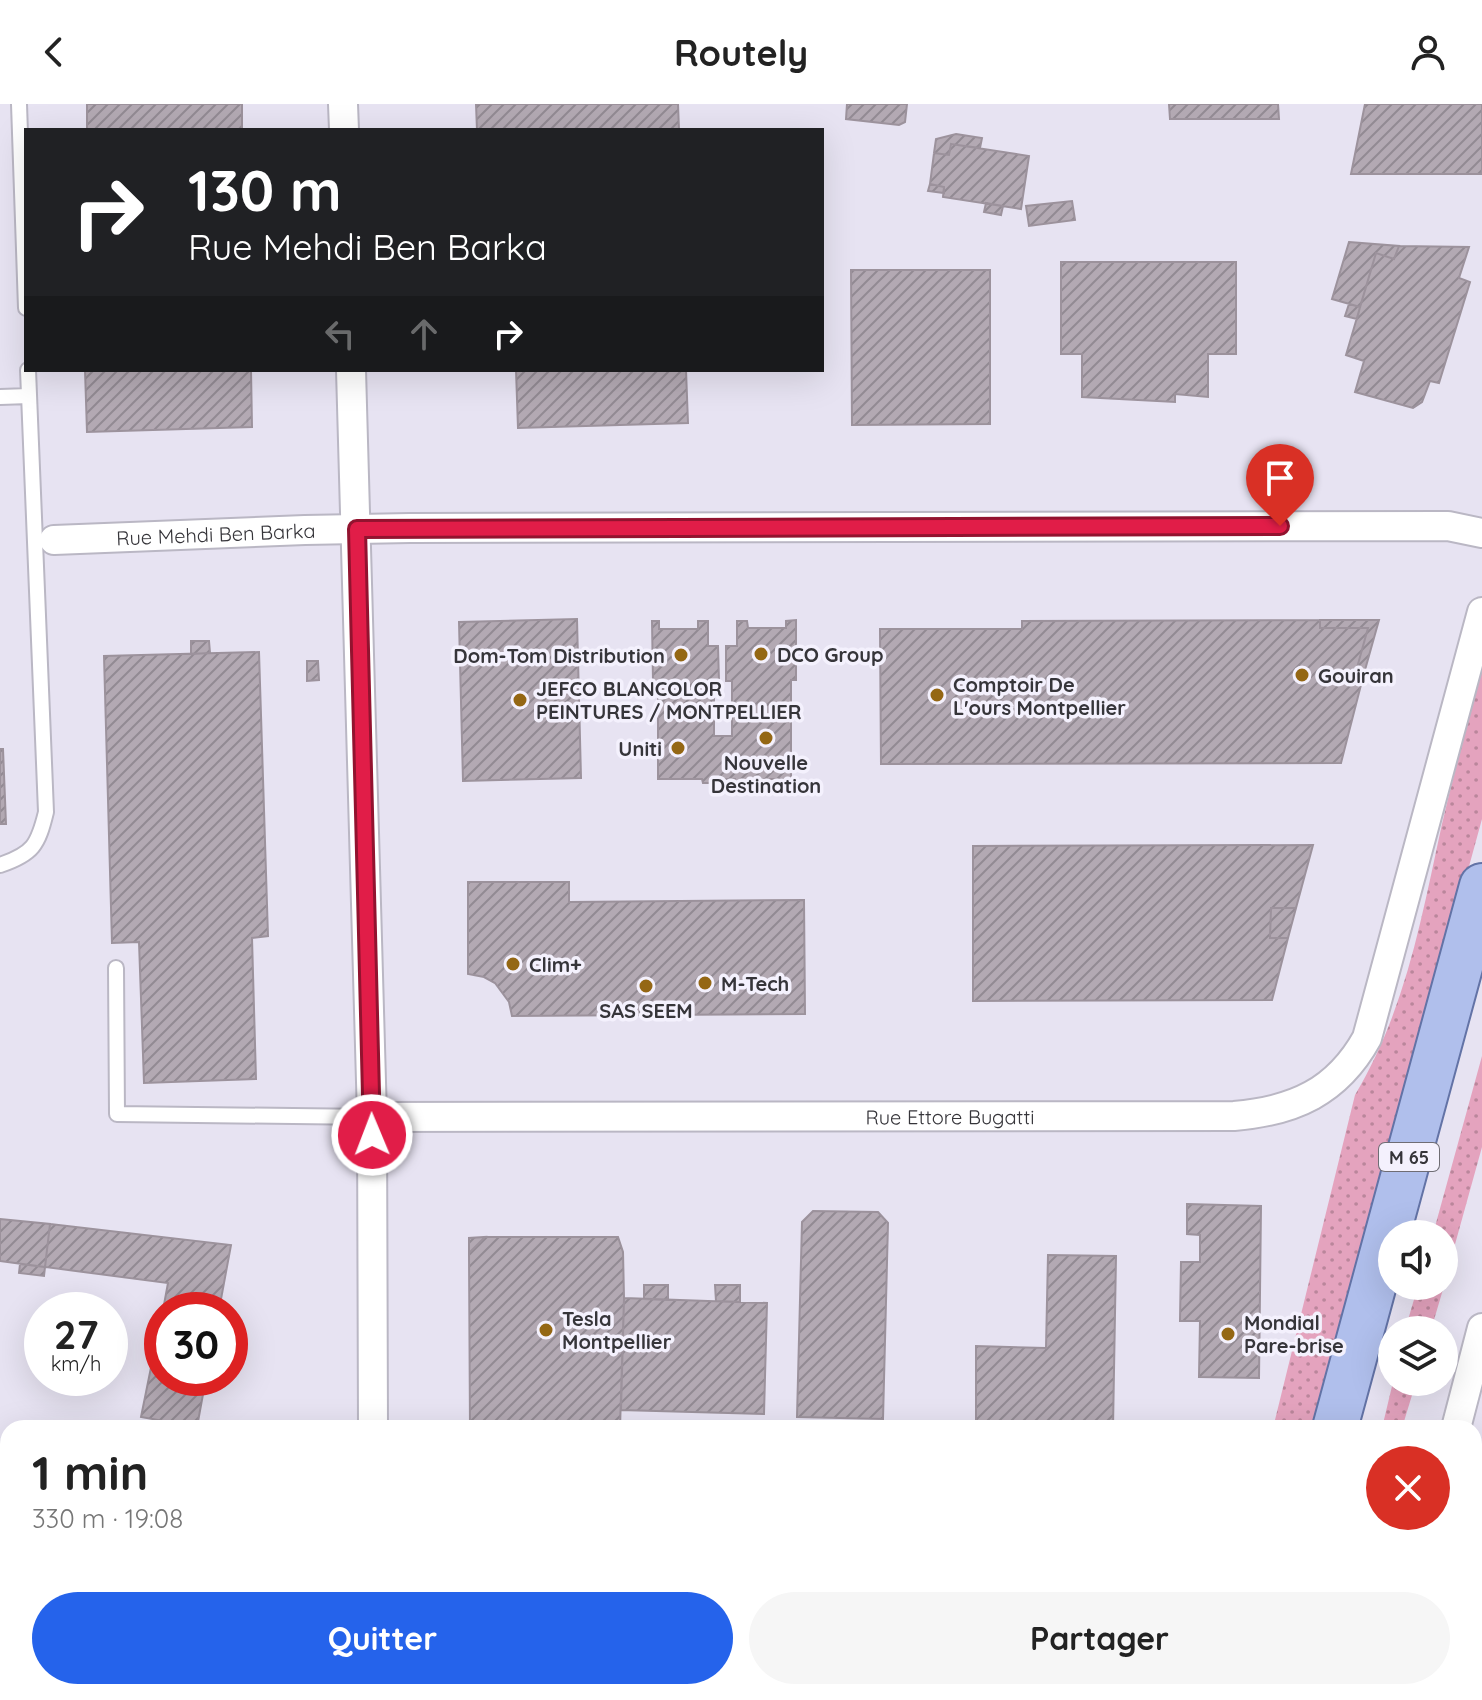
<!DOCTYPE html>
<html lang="fr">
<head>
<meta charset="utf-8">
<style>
	body { margin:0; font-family:Quicksand,sans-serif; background:#f6f6f6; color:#222; height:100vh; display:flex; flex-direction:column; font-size:30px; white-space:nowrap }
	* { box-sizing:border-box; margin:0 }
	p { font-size:26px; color:#767676 }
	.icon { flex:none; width:44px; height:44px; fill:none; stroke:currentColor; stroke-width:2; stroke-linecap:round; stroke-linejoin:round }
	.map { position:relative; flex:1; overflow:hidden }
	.drawer { position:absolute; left:0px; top:1316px; width:1482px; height:280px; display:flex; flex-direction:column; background:#fff; border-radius:24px 24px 0 0; box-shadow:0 8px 32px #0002 }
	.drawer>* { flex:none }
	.top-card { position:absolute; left:24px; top:24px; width:800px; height:244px; border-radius:0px; box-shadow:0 8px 32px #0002; background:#202124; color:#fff; overflow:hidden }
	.fabs { position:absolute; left:1378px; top:1116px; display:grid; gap:16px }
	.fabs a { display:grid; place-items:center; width:80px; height:80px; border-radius:50%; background:#fff; box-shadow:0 8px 32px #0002; font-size:40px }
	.speed { position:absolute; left:24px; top:1188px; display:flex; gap:16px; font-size:40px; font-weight:700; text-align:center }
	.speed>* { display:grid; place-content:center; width:104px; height:104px; border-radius:50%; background:#fff; box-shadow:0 8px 32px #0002; line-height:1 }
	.speed small { font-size:20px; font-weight:400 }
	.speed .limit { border:12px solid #d22; background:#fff; color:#111 }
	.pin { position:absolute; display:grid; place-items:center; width:68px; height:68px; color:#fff; margin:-82px -34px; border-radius:50% 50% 50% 0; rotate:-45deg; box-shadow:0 0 8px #0007 }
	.pin .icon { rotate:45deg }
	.me { position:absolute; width:88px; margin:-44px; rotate:359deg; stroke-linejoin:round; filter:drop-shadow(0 0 6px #0008) }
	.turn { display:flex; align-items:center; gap:28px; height:168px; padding:0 32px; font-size:36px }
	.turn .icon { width:104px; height:104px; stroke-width:2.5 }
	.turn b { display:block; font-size:56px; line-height:68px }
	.lanes { display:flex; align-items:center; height:76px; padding:0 32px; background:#0003; justify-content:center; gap:40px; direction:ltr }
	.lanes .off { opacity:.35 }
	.round { display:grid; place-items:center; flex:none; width:84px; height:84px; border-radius:42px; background:#f6f6f6 }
	.summary { display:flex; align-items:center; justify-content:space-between; height:136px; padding:0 32px }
	h1 { font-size:48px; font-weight:700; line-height:60px }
	.cta { display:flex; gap:16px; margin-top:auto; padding:16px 32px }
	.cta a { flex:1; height:92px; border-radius:48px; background:#2563eb; color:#fff; font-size:32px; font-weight:700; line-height:92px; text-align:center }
	.cta a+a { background:#f6f6f6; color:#222 }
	header { display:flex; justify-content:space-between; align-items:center; height:104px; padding:0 32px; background:#fff; font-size:36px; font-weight:700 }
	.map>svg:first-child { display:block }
	.grass { fill:url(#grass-dots) }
	.building { fill:url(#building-hatch); stroke:#9c929c; stroke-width:2 }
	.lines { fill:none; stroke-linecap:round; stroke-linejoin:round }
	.service-casing { stroke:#bab7c4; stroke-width:18 }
	.minor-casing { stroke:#bab7c4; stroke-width:32 }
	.primary-casing { stroke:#6373a6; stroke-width:48 }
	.service { stroke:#fff; stroke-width:14 }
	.minor { stroke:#fff; stroke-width:28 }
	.primary { stroke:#b0bfec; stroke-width:44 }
	.route-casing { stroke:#92132f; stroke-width:20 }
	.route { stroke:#e11d48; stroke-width:14 }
	.poi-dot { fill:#946714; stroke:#f4f1fd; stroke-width:3 }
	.labels { text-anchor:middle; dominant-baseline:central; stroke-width:7; stroke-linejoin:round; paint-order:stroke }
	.shield { fill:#f4f1fd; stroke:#6f6d74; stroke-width:2 }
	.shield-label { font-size:18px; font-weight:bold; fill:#36353a }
	.street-label { font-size:20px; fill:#36353a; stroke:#f4f1fd }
	.poi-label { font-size:20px; font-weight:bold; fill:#36353a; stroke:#f4f1fd; text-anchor:start }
</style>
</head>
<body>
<header><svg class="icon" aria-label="back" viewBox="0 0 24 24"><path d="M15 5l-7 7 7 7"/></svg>Routely<svg class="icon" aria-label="person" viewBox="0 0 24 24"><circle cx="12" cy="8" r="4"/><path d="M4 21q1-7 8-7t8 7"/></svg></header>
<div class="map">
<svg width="1482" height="1596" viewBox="0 0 1482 1596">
	<defs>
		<pattern id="grass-dots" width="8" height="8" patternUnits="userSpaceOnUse" patternTransform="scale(2)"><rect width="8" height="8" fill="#e4a3be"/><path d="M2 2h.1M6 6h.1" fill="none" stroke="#ba869b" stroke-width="1.8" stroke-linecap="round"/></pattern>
		<pattern id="building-hatch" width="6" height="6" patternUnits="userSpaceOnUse" patternTransform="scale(2)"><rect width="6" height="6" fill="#b3a9b3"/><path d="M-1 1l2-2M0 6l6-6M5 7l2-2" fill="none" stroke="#928a93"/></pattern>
	</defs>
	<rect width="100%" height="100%" fill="#e7e3f2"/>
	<path class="grass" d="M1482 567V715L1315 1324H1273L1355 991C1406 905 1421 816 1442 720 1454 668 1468 618 1482 567Z
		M1482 952V1043L1444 1180V1130H1433Z
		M1418 1182H1444L1431 1226H1405Z
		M1393 1278H1416L1402 1324H1382Z"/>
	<path class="building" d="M87 0H242V26H87Z
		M476 0H678L679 26H477Z
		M847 0H907L905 18 899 21 846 15Z
		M1169 0H1278L1279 15H1170Z
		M1365 0H1482V70H1351Z
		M956 30 982 34 980 44 951 40 949 51 934 49 936 35Z
		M951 40 1029 52 1021 105 943 93 944 83 930 80 934 49 949 51Z
		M930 80 944 83V89L928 87Z
		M1072 97 1075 116 1029 122 1026 102Z
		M986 99 1003 102 1001 111 984 108Z
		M1349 138 1399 142 1394 155 1376 149 1360 203 1332 195Z
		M1399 142 1469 143 1459 174 1470 178 1439 279 1430 277 1422 298 1413 304 1355 288 1364 257 1346 251 1376 149 1394 155Z
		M1061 158H1236V250H1208V293L1175 290V298L1082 293V250H1061Z
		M851 166H990V320L852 321Z
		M1349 200 1360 203 1357 215 1345 212Z
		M85 266H251L252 323 87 328Z
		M516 266H686L688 319 518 324Z
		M577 515 581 674 463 677 459 518Z
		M796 516V576H791V675H747V679H735V675H712V679H703L702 675H658V577H653L652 517H659V525H698V517H708V542H718L719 577H714V632H732V577H726V542H737V517H747L748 524H786V517Z
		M1320 516H1379L1363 573 1355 571 1368 524H1320Z
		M1320 516V524H1368L1355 571 1363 573 1341 659 881 660 880 525H1022V517Z
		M191 537H209L210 549 191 550Z
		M259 548 268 832 252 834 256 975 144 979 139 838 112 839 104 552Z
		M307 557H318L319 576 307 577Z
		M0 645H3L6 720H0Z
		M1313 741 1296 804H1271L1270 834H1288L1272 896 973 897V742Z
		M468 778H569V798L804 796 805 910 512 912 509 898 495 879 484 873 468 870Z
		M1271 804H1296L1288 834H1270Z
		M1187 1100 1261 1102 1259 1274 1199 1273 1200 1217H1180L1181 1158H1200V1131L1187 1130Z
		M813 1107 878 1108 888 1119 883 1315 797 1313 802 1118Z
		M0 1115 50 1120 45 1163 0 1157Z
		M50 1120 231 1141 219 1206H163L168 1179 45 1163Z
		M485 1133H618L623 1148 624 1194 620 1324H470L469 1149Z
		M485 1133 469 1149V1134Z
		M1048 1151 1116 1152 1113 1324H976V1242L1046 1244Z
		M20 1160 45 1163 44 1172 19 1169Z
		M644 1181H668V1196L644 1195Z
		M715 1181H740V1198L716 1197Z
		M624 1194 767 1199 764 1310 621 1306Z
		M162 1209V1274H206L197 1323 141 1313Z
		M1474 1527 1482 1529V1596H1453L1455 1588H1474Z
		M162 1588H270L271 1596H162Z
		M473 1588H584V1596H473Z
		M1137 1588H1159V1596H1137Z
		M1442 1588H1455L1453 1596H1440Z
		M979 1591V1596H904Z"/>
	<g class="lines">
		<defs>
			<path id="service" d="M19 0 26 204
				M0 293 29 292
				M0 761C33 750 38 741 46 708L28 266
				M116 864 117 1010 372 1013
				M1036 1588 1037 1596
				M1099 1588V1596"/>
			<g id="minor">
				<path d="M343 0 344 26"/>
				<path d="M351 266 372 1013 373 1324"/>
				<path id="s1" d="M54 436 305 426 410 424 1448 422 1482 429"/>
				<path id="s2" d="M372 1013 1234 1012C1294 1007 1337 988 1367 934L1482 508"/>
				<path d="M1456 1324 1482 1224"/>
				<path d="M374 1588V1596"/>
				<path d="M1384 1596 1386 1588"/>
			</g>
			<path id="primary" d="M1335 1324 1482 782
				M1263 1596 1266 1588
				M1313 1596 1315 1588"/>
		</defs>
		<use href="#service" class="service-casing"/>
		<use href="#minor" class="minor-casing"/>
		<use href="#primary" class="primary-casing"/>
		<use href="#service" class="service"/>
		<use href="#minor" class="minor"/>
		<use href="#primary" class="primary"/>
	</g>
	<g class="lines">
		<defs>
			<path id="route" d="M372 1031 357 425 1280 422"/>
		</defs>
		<use href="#route" class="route-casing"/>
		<use href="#route" class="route"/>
	</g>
	<g class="poi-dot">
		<circle cx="761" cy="550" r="8"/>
		<circle cx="681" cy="551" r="8"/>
		<circle cx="1302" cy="571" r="8"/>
		<circle cx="937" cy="591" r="8"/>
		<circle cx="520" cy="596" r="8"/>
		<circle cx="766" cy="634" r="8"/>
		<circle cx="678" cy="644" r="8"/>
		<circle cx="513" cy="860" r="8"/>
		<circle cx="705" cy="879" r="8"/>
		<circle cx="646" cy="882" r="8"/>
		<circle cx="546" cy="1226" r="8"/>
		<circle cx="1228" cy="1230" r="8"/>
	</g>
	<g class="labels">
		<rect class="shield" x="1379" y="1039" width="60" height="28" rx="6"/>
		<g class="shield-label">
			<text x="1409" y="1053">M 65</text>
		</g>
		<g class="street-label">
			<text stroke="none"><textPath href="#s1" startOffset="162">Rue Mehdi Ben Barka</textPath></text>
			<text stroke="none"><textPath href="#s2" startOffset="578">Rue Ettore Bugatti</textPath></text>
		</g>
		<g class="poi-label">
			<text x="777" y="550">DCO Group</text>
			<text x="665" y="551" text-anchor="end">Dom-Tom Distribution</text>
			<text x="1318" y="571">Gouiran</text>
			<text x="953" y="580">Comptoir De<tspan x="953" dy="23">L'ours Montpellier</tspan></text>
			<text x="536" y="584">JEFCO BLANCOLOR<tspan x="536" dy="23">PEINTURES / MONTPELLIER</tspan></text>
			<text x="662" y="644" text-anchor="end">Uniti</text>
			<text x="766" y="658" text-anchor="middle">Nouvelle<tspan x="766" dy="23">Destination</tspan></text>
			<text x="529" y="860">Clim+</text>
			<text x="721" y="879">M-Tech</text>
			<text x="646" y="906" text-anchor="middle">SAS SEEM</text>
			<text x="562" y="1214">Tesla<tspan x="562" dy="23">Montpellier</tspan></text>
			<text x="1244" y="1218">Mondial<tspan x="1244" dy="23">Pare-brise</tspan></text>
		</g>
	</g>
</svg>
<div class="fabs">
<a><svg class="icon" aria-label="sound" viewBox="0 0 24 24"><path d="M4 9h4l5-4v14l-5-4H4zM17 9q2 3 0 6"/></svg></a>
<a><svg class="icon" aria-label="layers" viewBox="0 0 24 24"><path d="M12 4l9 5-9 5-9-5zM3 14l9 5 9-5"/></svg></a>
</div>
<div class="speed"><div>27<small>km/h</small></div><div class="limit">30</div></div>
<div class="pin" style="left:1280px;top:422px;background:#d93025"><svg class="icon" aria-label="arrive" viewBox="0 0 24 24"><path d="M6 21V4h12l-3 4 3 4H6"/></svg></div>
<svg class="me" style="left:372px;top:1031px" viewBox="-20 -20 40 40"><circle r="17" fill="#e11d48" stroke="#fff" stroke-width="3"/><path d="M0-11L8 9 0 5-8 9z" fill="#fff"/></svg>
<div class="top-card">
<div class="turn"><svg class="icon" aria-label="right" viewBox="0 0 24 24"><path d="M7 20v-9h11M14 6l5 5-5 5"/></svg><div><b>130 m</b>Rue Mehdi Ben Barka</div></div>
<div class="lanes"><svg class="icon off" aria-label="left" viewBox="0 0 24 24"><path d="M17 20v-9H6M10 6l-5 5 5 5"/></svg><svg class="icon off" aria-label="ahead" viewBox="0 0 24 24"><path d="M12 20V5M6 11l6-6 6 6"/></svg><svg class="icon" aria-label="right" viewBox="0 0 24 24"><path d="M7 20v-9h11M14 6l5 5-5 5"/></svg></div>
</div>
<section class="drawer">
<div class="summary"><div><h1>1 min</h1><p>330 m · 19:08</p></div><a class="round" style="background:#d93025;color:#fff"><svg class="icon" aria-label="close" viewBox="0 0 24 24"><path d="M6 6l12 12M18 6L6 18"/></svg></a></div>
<div class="cta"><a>Quitter</a><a>Partager</a></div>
</section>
</div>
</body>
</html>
